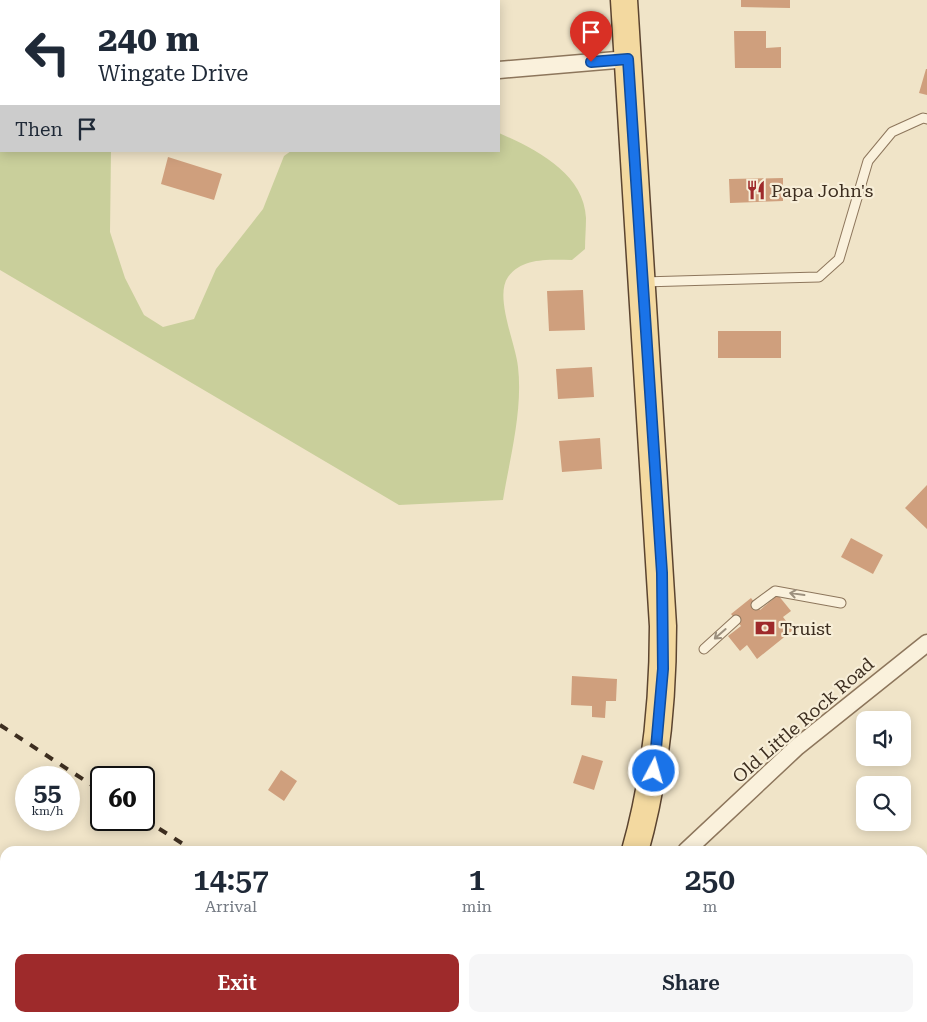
<!DOCTYPE html>
<html lang="en">
<head>
<meta charset="utf-8">
<style>
	body { margin:0; font-family:"Roboto Serif",serif; background:#f6f6f7; color:#1f2937; height:100vh; display:flex; flex-direction:column; font-size:19px; white-space:nowrap }
	* { box-sizing:border-box; margin:0 }
	p { font-size:16px; color:#747a83 }
	.icon { flex:none; width:28px; height:28px; fill:none; stroke:currentColor; stroke-width:2; stroke-linecap:round; stroke-linejoin:round }
	.map { position:relative; flex:1; overflow:hidden }
	.sheet { position:absolute; left:0px; top:846px; width:928px; height:176px; display:flex; flex-direction:column; background:#fff; border-radius:15px 15px 0 0; box-shadow:0 2px 12px #0003 }
	.sheet>* { flex:none }
	.guide { position:absolute; left:0px; top:0px; width:500px; height:152px; box-shadow:0 2px 12px #0003; background:#fff; color:#1f2937; overflow:hidden }
	.tools { position:absolute; left:856px; top:711px; display:grid; gap:10px }
	.tools a { display:grid; place-items:center; width:55px; height:55px; border-radius:10px; background:#fff; box-shadow:0 2px 12px #0003; font-size:25px }
	.speed { position:absolute; left:15px; top:766px; display:flex; gap:10px; font-size:25px; font-weight:700; text-align:center }
	.speed>* { display:grid; place-content:center; width:65px; height:65px; border-radius:50%; background:#fff; box-shadow:0 2px 12px #0003; line-height:1 }
	.speed small { font-size:12px; font-weight:400 }
	.speed .limit { border:2px solid #111; border-radius:8px; background:#fff; color:#111 }
	.pin { position:absolute; display:grid; place-items:center; width:42px; height:42px; color:#fff; margin:-51px -21px; border-radius:50% 50% 50% 0; rotate:-45deg; box-shadow:0 0 5px #0007 }
	.pin .icon { rotate:45deg }
	.me { position:absolute; width:55px; margin:-28px; rotate:6deg; stroke-linejoin:round; filter:drop-shadow(0 0 4px #0008) }
	.turn { display:flex; align-items:center; gap:18px; height:105px; padding:0 15px; font-size:22px }
	.turn .icon { width:65px; height:65px; stroke-width:2.5 }
	.turn b { display:block; font-size:35px; line-height:42px }
	.then { display:flex; align-items:center; height:48px; padding:0 15px; background:#0003; gap:10px; font-size:19px }
	.eta { display:flex; justify-content:space-evenly; align-items:center; height:85px; text-align:center }
	.eta b { font-size:30px; font-weight:600; line-height:35px }
	.primary-button { display:flex; gap:10px; margin-top:auto; padding:10px 15px }
	.primary-button a { flex:1; height:58px; border-radius:10px; background:#9e2a2b; color:#fff; font-size:20px; font-weight:600; line-height:58px; text-align:center }
	.primary-button a+a { background:#f6f6f7; color:#1f2937 }
	.map>svg:first-child { display:block }
	.green { fill:#c9cf9b }
	.building { fill:#cf9f7d }
	.lines { fill:none; stroke-linecap:round; stroke-linejoin:round }
	.service-casing { stroke:#8d765c; stroke-width:11 }
	.minor-casing { stroke:#8d765c; stroke-width:19 }
	.secondary-casing { stroke:#6f573f; stroke-width:26 }
	.primary-casing { stroke:#5b4430; stroke-width:29 }
	.service { stroke:#faf1dc; stroke-width:9 }
	.minor { stroke:#faf1dc; stroke-width:16 }
	.secondary { stroke:#faf1dc; stroke-width:24 }
	.primary { stroke:#f3d9a0; stroke-width:26 }
	.rail { stroke:#3d2e20; stroke-width:4; stroke-dasharray:9 9; stroke-linecap:butt }
	.oneway { stroke:#9c907e }
	.route-casing { stroke:#114b97; stroke-width:12 }
	.route { stroke:#1a73e8; stroke-width:9 }
	.labels { text-anchor:middle; dominant-baseline:central; stroke-width:4.5; stroke-linejoin:round; paint-order:stroke }
	.poi-label { font-size:18px; fill:#3d2e20; stroke:#f7eed8; text-anchor:start }
	.street-label { font-size:18px; fill:#3d2e20; stroke:#f7eed8 }
</style>
</head>
<body>
<div class="map">
<svg width="927" height="1022" viewBox="0 0 927 1022">
	<rect width="100%" height="100%" fill="#f0e4c8"/>
	<path class="green" d="M0 17 1 151H111L110 232 125 278 144 315 163 327 194 319 216 269 263 209 284 156 291 151H499V133C535 149 584 173 586 218 586 228 585 239 585 249L572 260C550 260 523 257 508 277 494 297 516 344 518 367 523 410 510 457 503 500L399 505 0 270Z"/>
	<path class="building" d="M741 0H790V8L741 7Z
		M734 31H766V48L781 47V68H735Z
		M926 69H927V95L919 93Z
		M168 157 222 174 214 200 161 184Z
		M783 178V201L730 203 729 179Z
		M583 290 585 330 549 331 547 291Z
		M718 331H781V358H718Z
		M592 367 594 397 558 399 556 369Z
		M600 438 602 469 562 472 559 441Z
		M927 485V529L905 508Z
		M851 538 883 555 873 574 841 557Z
		M778 595 791 611 783 617 793 630 757 659 747 645 740 651 728 636 741 626 731 614 751 598 760 610Z
		M572 676 617 679 616 701H606L605 718 592 717V706L571 705Z
		M582 755 603 761 594 790 573 783Z
		M281 770 297 781 284 801 268 790Z
		M37 1018H45L55 1022H35Z"/>
	<g class="lines">
		<defs>
			<path id="service" d="M643 282 819 277 839 259 868 161 892 132 923 118 927 119
				M756 605 775 591 841 603
				M704 649 736 620"/>
			<path id="minor" d="M499 70 628 59
				M686 851 797 747 927 643"/>
			<path id="secondary" d="M779 1018 783 1022"/>
			<path id="primary" d="M624 0 663 626C663 703 656 777 635 851
				M572 1022 573 1018"/>
		</defs>
		<use href="#service" class="service-casing"/>
		<use href="#minor" class="minor-casing"/>
		<use href="#secondary" class="secondary-casing"/>
		<use href="#primary" class="primary-casing"/>
		<use href="#service" class="service"/>
		<use href="#minor" class="minor"/>
		<use href="#secondary" class="secondary"/>
		<use href="#primary" class="primary"/>
		<path class="rail" d="M0 725 101 791
			M144 819 194 851
			M433 1018 439 1022"/>
	</g>
	<defs><path id="oneway-shaft" d="M-6 0H5M1.5-3L5.5 0L1.5 3" fill="none" stroke-width="1.6" stroke-linecap="round" stroke-linejoin="round" transform="scale(1.25)"/></defs>
	<g class="oneway">
		<use href="#oneway-shaft" transform="translate(797 594) rotate(-172)"/>
		<use href="#oneway-shaft" transform="translate(720 634) rotate(139)"/>
	</g>
	<g class="lines">
		<defs>
			<path id="route" d="M591 62 628 59 662 573 663 669 654 771"/>
		</defs>
		<use href="#route" class="route-casing"/>
		<use href="#route" class="route"/>
	</g>
	<defs>
		<symbol id="restaurant-bare" viewBox="-9 -9 18 18"><path d="M-5-6h1v4h1v-4h1v4h1v-4h1v5L-1.5 .5V6h-2V.5L-5-1ZM5-6V6H3V1.5H1.5Q1.5-4 5-6Z" fill="#9e2a2b" stroke="#f7eed8" stroke-width="2.5" paint-order="stroke"/></symbol>
		<symbol id="bank-bare" viewBox="-9 -9 18 18"><path d="M-6-4H6V4H-6ZM0-2.3a2.3 2.3 0 1 0 0 4.6a2.3 2.3 0 1 0 0-4.6Z" fill="#9e2a2b" stroke="#f7eed8" stroke-width="2.5" paint-order="stroke"/></symbol>
	</defs>
	<g fill-rule="evenodd">
		<use href="#restaurant-bare" x="742" y="176" width="28" height="28"/>
		<use href="#bank-bare" x="751" y="614" width="28" height="28"/>
	</g>
	<g class="labels">
		<g class="poi-label">
			<text x="771" y="190">Papa John's</text>
			<text x="780" y="628">Truist</text>
		</g>
		<g class="street-label">
			<text transform="translate(803 720) rotate(-41)">Old Little Rock Road</text>
		</g>
	</g>
</svg>
<div class="tools">
<a><svg class="icon" aria-label="sound" viewBox="0 0 24 24"><path d="M4 9h4l5-4v14l-5-4H4zM17 9q2 3 0 6"/></svg></a>
<a><svg class="icon" aria-label="search" viewBox="0 0 24 24"><circle cx="10" cy="10" r="6"/><path d="M15 15l6 6"/></svg></a>
</div>
<div class="speed"><div>55<small>km/h</small></div><div class="limit">60</div></div>
<div class="pin" style="left:591px;top:62px;background:#d93025"><svg class="icon" aria-label="arrive" viewBox="0 0 24 24"><path d="M6 21V4h12l-3 4 3 4H6"/></svg></div>
<svg class="me" style="left:654px;top:771px" viewBox="-20 -20 40 40"><circle r="17" fill="#1a73e8" stroke="#fff" stroke-width="3"/><path d="M0-11L8 9 0 5-8 9z" fill="#fff"/></svg>
<div class="guide">
<div class="turn"><svg class="icon" aria-label="left" viewBox="0 0 24 24"><path d="M17 20v-9H6M10 6l-5 5 5 5"/></svg><div><b>240 m</b>Wingate Drive</div></div>
<div class="then">Then<svg class="icon" aria-label="arrive" viewBox="0 0 24 24"><path d="M6 21V4h12l-3 4 3 4H6"/></svg></div>
</div>
<section class="sheet">
<div class="eta">
<div><b>14:57</b><p>Arrival</p></div>
<div><b>1</b><p>min</p></div>
<div><b>250</b><p>m</p></div>
</div>
<div class="primary-button"><a>Exit</a><a>Share</a></div>
</section>
</div>
</body>
</html>
